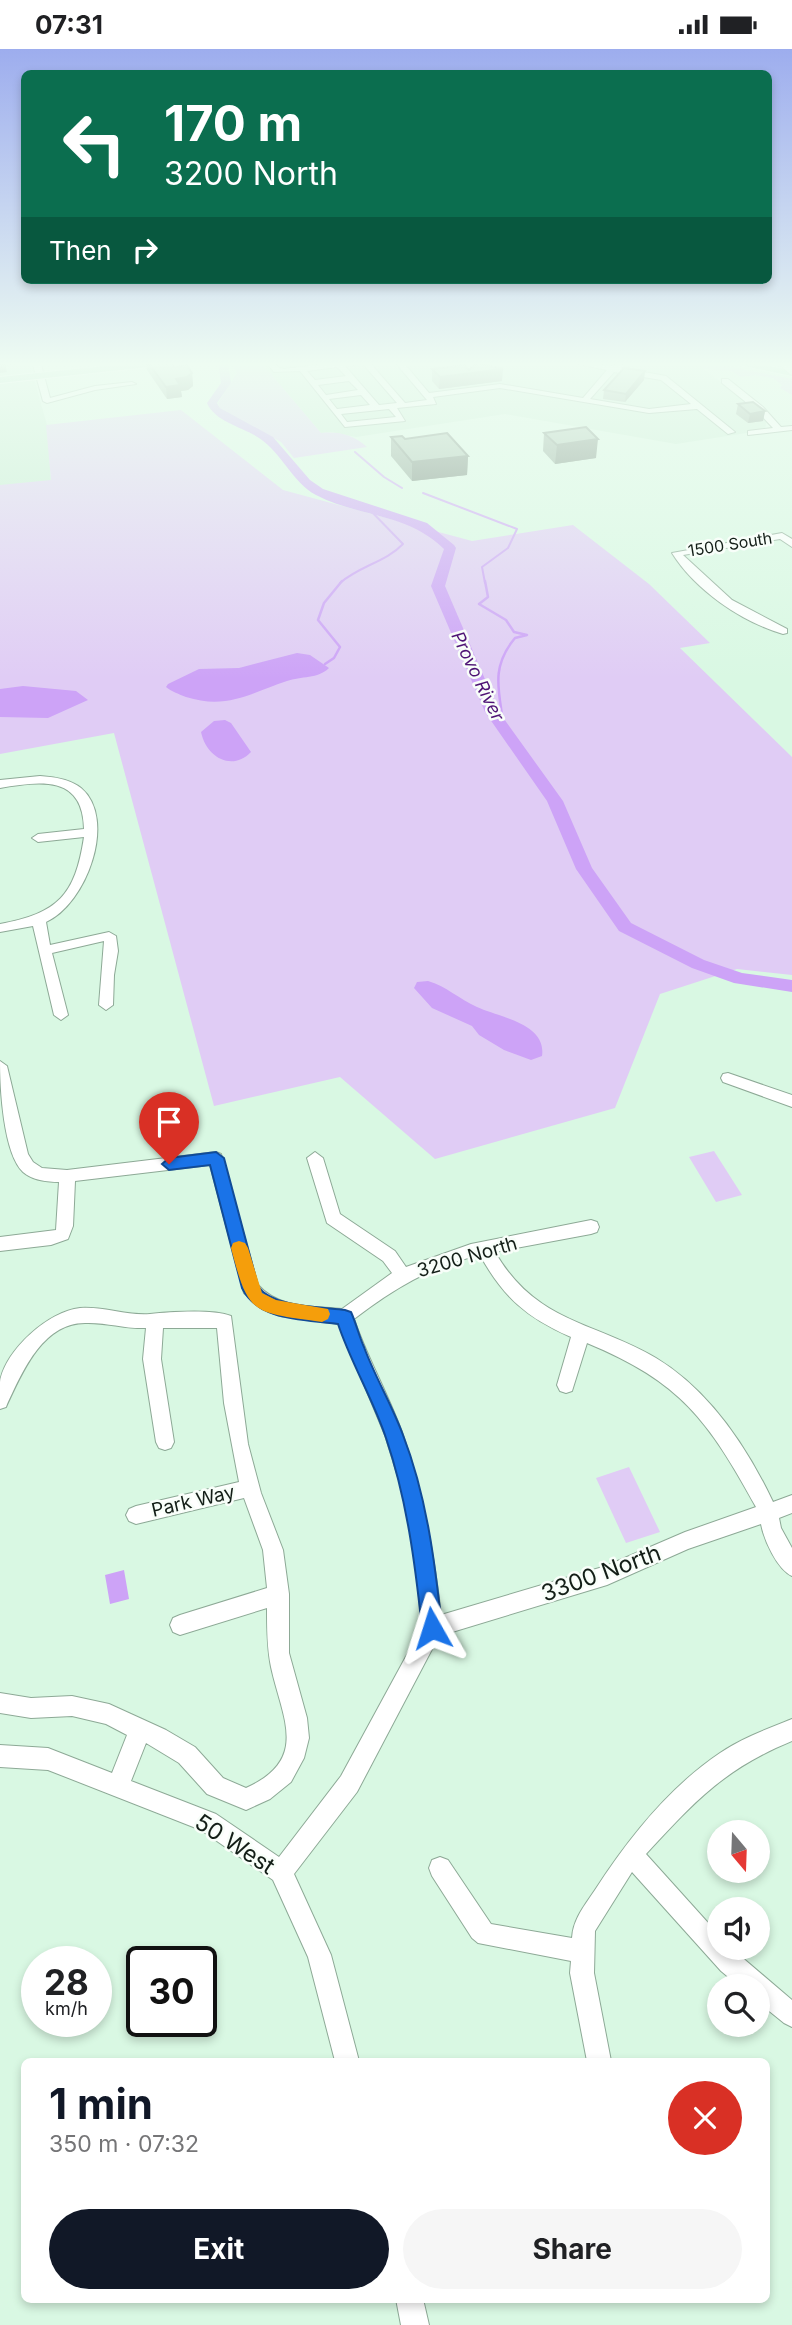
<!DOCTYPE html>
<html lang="en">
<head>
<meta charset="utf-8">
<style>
	body { margin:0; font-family:Inter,sans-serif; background:#f6f6f6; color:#202124; height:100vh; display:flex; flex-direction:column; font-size:26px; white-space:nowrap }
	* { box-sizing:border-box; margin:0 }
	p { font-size:23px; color:#757577 }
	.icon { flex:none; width:38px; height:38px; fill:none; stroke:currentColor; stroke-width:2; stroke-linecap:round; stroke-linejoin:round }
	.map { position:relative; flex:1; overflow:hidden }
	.side { position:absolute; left:21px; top:2009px; width:749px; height:245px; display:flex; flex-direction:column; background:#fff; border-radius:10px; box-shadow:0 4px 10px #0003 }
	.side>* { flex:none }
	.hud { position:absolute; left:21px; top:21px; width:751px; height:214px; border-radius:10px; box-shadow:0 4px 10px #0003; background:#0b6e4f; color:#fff; overflow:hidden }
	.needle { width:46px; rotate:161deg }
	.tools { position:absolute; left:707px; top:1771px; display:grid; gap:14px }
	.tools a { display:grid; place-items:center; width:63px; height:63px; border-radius:50%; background:#fff; box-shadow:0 4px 10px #0003; font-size:35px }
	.speed { position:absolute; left:21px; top:1897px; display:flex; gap:14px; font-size:35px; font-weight:700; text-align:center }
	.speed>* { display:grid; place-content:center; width:91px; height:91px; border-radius:50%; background:#fff; box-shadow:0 4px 10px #0003; line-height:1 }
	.speed small { font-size:18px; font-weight:400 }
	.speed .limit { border:4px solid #111; border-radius:10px; background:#fff; color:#111 }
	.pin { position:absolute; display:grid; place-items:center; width:60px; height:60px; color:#fff; margin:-72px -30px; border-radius:50% 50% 50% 0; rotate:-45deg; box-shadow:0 0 7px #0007 }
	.pin .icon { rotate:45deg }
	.me { position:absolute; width:77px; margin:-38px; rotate:354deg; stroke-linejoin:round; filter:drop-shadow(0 0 5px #0008) }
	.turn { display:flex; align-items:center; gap:24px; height:147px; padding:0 28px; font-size:32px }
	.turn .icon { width:91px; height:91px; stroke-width:2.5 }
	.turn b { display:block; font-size:49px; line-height:60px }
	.then { display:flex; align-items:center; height:66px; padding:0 28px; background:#0003; gap:14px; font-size:26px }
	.round { display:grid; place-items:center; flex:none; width:74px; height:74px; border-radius:37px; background:#f6f6f6 }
	.head { display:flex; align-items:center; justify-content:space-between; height:119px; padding:0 28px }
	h1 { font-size:42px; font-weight:700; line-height:52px; color:#111827 }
	.button { display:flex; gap:14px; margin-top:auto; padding:14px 28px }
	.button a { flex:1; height:80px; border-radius:42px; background:#111827; color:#fff; font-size:28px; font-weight:700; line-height:80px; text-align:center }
	.button a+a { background:#f6f6f6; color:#202124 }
	.status { display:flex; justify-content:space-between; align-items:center; height:49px; padding:0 35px; background:#fff; direction:ltr }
	.status svg { height:19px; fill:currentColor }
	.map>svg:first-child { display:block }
	.built { fill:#c7edd3 }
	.green { fill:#e0ccf5 }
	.water { fill:#cda3f7 }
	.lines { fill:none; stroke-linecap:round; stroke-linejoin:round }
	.stream-far1 { stroke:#cda3f7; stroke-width:2 }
	.stream { stroke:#cda3f7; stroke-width:2.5 }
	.river { fill:#cda3f7; fill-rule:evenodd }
	.minor-casing { stroke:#8da996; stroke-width:2 }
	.major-casing { stroke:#fff; stroke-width:2 }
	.minor { fill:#fff; fill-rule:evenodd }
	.major { fill:#a6dcbb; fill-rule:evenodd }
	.minor-bridge-casing { stroke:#8da996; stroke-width:10; stroke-linecap:butt }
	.minor-bridge { stroke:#fff; stroke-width:9 }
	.wall { fill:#8ba493 }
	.shaded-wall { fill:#718678 }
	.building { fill:#a2bfab; stroke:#718678; stroke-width:2 }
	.route { fill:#1a73e8; stroke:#114b97; stroke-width:2 }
	.slow { fill:#f59e0b }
	.labels { text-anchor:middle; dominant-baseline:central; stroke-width:5; stroke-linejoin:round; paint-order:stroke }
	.far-street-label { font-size:16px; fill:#131e17; stroke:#f8fef9 }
	.far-water-label { font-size:18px; font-style:italic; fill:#4e1375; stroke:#f8fef9 }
	.street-label { font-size:19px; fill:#131e17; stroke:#f8fef9 }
	.near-street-label { font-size:23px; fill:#131e17; stroke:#f8fef9 }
</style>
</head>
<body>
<div class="status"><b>07:31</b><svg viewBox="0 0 49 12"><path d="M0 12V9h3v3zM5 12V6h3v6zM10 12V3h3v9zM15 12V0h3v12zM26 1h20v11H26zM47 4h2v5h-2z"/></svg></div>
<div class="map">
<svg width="792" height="2276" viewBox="0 0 792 2276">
	<rect width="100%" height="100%" fill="#d9f8e3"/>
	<path class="built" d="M0 312H29L47 376 51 432 0 437Z
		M260 312H677L699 316 767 369 765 381 676 395 505 365 356 388 331 383 321 384Z"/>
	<path class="green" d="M230 312H260L321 384C339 382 354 386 367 398L294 409 281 393 220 359 218 354 237 324Z
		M677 312 732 318 792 330V346L780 339 782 336 773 329 755 326 741 328 731 322 704 320 699 316Z
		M181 361 283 441 472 492 573 476 649 535 710 594 680 599 792 708V926L737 920 660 945 615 1059 435 1110 340 1028 214 1057 114 684 0 705V436L51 431 46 376Z
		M714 1102 742 1146 716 1153 689 1108Z
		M629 1418 660 1483 626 1494 596 1429Z"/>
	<path class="water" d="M297 604 310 606 329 619C318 630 301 627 287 632 250 644 227 661 186 648 179 645 172 643 166 638L168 635 199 620 239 619Z
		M23 637 76 642 88 651 48 669 0 668V640Z
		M225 671 231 674 251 703C232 723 206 708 201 683L214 672Z
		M428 932C446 937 459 950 477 958 498 968 547 974 542 1007L531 1011 504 1001 479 986 472 977 432 959 414 939 417 933Z
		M124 1521 129 1550 110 1555 105 1526Z"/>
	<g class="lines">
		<path class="stream-far1" d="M214 314 223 313
			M355 403 384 428 402 439
			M423 444 517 480 508 499 482 518 485 534
			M340 534C359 517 386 513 403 495L369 460"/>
		<path class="stream" d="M485 532 488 548 479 555 506 571 514 583 527 586 515 589C489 620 500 644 504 680
			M325 615 334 609 340 598 318 571 324 554 342 532"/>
		<path class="river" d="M218 312H228L231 334 217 354 220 359 273 388 310 431 323 440 427 474 454 496 456 499 445 537 499 663 563 752 592 819 631 874 704 911 742 924 792 931V943L734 934 692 919 619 882 576 820 547 752 485 663 431 537 444 500C408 464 358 468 316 446 292 433 282 404 259 389 243 378 215 373 207 354L221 334Z"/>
		<defs>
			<path id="minor" d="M29 312 0 317V313Z
				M32 312H40L50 349 95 337 132 333 136 335 95 341 47 354 43 352Z
				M265 312H273L279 319 284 320 339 313 372 312 370 314 405 354 427 351 394 312H402L429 344 500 335 583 349 607 321 564 312 611 317 620 315 624 317 621 319 666 327 735 383 728 385 697 360 649 364 500 339 433 348 436 355 397 359 405 372 345 378 300 322 274 323ZM363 315 397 354 379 356 345 317ZM337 318 346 327 315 331 307 322ZM614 323 661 331 691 355 649 360 590 350ZM349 332 358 341 326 346 318 336ZM361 346 370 356 337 360 329 350ZM389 360 396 368 347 373 341 365Z
				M722 330H728L763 358 781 378 792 377V381L748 386V382L773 379 757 362 722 334Z
				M782 484 792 490V498L780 490 683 506 732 551 787 580V584L783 585C742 573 695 541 672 504Z
				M40 727C54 728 70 730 81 739 118 770 86 856 46 873L50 896 109 883 116 887 118 902 114 926 113 956 106 961 99 956 104 892 52 904 68 966 61 971 54 966 33 877 0 883V875C58 864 75 847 84 788L38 793 32 789 38 785 84 780C83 726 41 732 0 739V731Z
				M0 1012 7 1017 28 1105 33 1113 42 1119 67 1121 216 1103 221 1105 258 1236C279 1260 313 1257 342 1260L392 1224 383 1212 327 1174 307 1109 315 1103 323 1109 340 1165 395 1202 406 1218 471 1195 591 1171 597 1173 599 1178 597 1183 591 1185 495 1203C536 1274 593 1272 656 1309 709 1341 747 1398 773 1453L792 1446V1464L779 1469 781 1479 792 1499V1527C777 1520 764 1491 761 1475L688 1500 607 1536 439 1587 357 1743 294 1825 331 1906 359 2012H335L308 1908 273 1831 201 1781 48 1721 0 1718V1696L48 1699 112 1724 127 1686 106 1675 72 1667 31 1669 0 1664V1644L31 1649 72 1647 109 1655 166 1681 195 1698 223 1729 246 1739C310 1710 282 1669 271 1618 267 1599 267 1579 267 1559L180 1586 173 1583 170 1576 173 1569 180 1566 267 1539 263 1501 244 1449 136 1475 129 1472 126 1466 129 1460 136 1457 239 1433 224 1354 217 1279H163L161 1310 174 1393 171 1399 165 1401 159 1399 156 1393 143 1310 146 1279C125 1280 106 1273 85 1274 42 1274 21 1325 6 1358L0 1360C0 1351 0 1341 0 1333 5 1301 49 1262 80 1259 103 1257 127 1267 150 1265 171 1263 212 1260 231 1267L248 1395 261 1444 283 1501 289 1545V1604L307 1669 309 1689 304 1709 291 1733 270 1750 246 1761 207 1745 179 1714 146 1694 131 1732 216 1765 279 1808 341 1727 422 1578 415 1509 402 1441 385 1386 339 1275 280 1267 262 1260 244 1244 210 1116 75 1132 73 1177 68 1190 51 1196 0 1202V1188L56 1181 59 1133C47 1133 32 1131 23 1123 3 1104 0 1038 0 1012ZM480 1206C503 1248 527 1269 571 1288L557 1336 560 1342 566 1344 572 1342 587 1294C681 1333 708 1371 756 1458L685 1483 606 1517 441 1566C434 1505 424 1447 404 1389 390 1348 368 1311 354 1270 393 1240 431 1217 480 1206Z
				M728 1024 792 1046V1058L723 1033 721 1029 723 1025Z
				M792 1670V1692C724 1720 695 1752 646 1805L719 1886V1899H731L792 1951V1978L784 1974 758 1953V1937H739L721 1922 632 1823 595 1882 594 1924 611 2012H587L570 1924 571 1912 478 1894 472 1889 432 1827 429 1819 432 1811 440 1808 448 1811 491 1875 572 1889C573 1870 585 1856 595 1841 628 1790 668 1739 720 1704 742 1689 767 1680 792 1670Z
				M396 2250H423L429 2276H401Z"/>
			<path id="major" d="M152 312H181L176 315 0 334V328Z
				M720 312H739L792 321V327Z"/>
		</defs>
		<use href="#minor" class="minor-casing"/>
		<use href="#major" class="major-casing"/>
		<use href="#minor" class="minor"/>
		<use href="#major" class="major"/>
		<defs>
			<path id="minor-bridge" d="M782 312 792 321"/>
		</defs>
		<use href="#minor-bridge" class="minor-bridge-casing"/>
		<use href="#minor-bridge" class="minor-bridge"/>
	</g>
	<path class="wall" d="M146 312H171L174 318 192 324 193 337 188 341 181 342 182 348 167 350 147 321Z
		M432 320 469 321 502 332 439 340 432 332Z
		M644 331 625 353 603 350 604 341Z
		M738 355 765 362 763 372 748 374 736 365Z
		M544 384 596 409 555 415 543 402Z
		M391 388 405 390 468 407 467 426 412 432 391 407Z"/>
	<path class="shaded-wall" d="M5 314 7 323 0 324V315Z
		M503 320 502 332 439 340 440 328Z
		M645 322 644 331 625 353 626 345Z
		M192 324 193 337 188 341 181 342 182 348 167 350 166 338 176 330Z
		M765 362 763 372 748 374 750 365Z
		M598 390 596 409 555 415 557 396Z
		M468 407 467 426 412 432V413Z"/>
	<path class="building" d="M147 312H171L174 318 187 316 192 324 187 328 176 330 180 336 166 338Z
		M477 314 503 320 440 328 432 320 464 316 469 321Z
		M624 319 645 322 626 345 604 341Z
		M753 353 765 362 750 365 738 355Z
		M586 378 598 390 557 396 544 384Z
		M447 384 468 407 412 413 391 388 402 387 405 390Z"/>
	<linearGradient id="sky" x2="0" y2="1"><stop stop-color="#9dadee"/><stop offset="0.5" stop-color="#eefcf2"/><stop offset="1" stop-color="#eefcf2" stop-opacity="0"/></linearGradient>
	<rect width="792" height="630" fill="url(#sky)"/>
	<path class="route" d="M216 1103 224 1109 258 1237C271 1258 321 1258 345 1261L351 1263C356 1274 359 1287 364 1298 375 1328 392 1356 403 1386 427 1448 435 1514 442 1579L439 1587 432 1590 425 1587 422 1579C415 1514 407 1451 386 1389 373 1350 351 1314 338 1275 305 1270 259 1273 242 1239L210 1116 169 1121 162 1115 169 1109Z"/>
	<path class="slow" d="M239 1192 245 1194 248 1199 262 1244 276 1251 328 1260 330 1265 328 1270 322 1273C253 1263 249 1268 231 1199L233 1194Z"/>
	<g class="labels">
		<g class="far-street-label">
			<text transform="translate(730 495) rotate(-9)">1500 South</text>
		</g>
		<g class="far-water-label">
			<text transform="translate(478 627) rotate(64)">Provo River</text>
		</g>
		<g class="street-label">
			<text transform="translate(467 1208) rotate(-16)">3200 North</text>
			<text transform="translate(193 1452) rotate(-13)">Park Way</text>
		</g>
		<g class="near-street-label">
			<text transform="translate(601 1524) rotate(-20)">3300 North</text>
			<text transform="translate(235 1795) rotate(33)">50 West</text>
		</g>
	</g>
</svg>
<div class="tools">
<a><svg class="needle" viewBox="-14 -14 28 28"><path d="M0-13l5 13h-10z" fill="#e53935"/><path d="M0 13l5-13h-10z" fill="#757577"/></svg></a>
<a><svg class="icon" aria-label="sound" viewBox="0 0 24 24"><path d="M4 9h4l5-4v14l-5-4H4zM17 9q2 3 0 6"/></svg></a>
<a><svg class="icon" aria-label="search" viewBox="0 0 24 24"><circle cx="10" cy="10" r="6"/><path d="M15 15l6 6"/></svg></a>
</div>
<div class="speed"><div>28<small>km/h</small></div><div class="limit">30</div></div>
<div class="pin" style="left:169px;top:1115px;background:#d93025"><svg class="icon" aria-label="arrive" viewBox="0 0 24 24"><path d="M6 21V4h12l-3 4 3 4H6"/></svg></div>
<svg class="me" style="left:432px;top:1579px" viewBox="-20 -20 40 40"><path d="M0-17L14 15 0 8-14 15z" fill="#1a73e8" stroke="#fff" stroke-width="4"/></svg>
<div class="hud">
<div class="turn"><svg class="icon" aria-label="left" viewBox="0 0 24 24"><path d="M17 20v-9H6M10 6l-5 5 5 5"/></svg><div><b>170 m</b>3200 North</div></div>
<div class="then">Then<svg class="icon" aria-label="right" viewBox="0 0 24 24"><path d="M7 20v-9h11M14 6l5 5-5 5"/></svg></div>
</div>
<section class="side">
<div class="head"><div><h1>1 min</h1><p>350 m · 07:32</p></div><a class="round" style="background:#d93025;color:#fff"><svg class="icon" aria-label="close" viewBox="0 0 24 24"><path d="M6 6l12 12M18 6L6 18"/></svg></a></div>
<div class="button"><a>Exit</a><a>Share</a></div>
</section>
</div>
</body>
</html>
